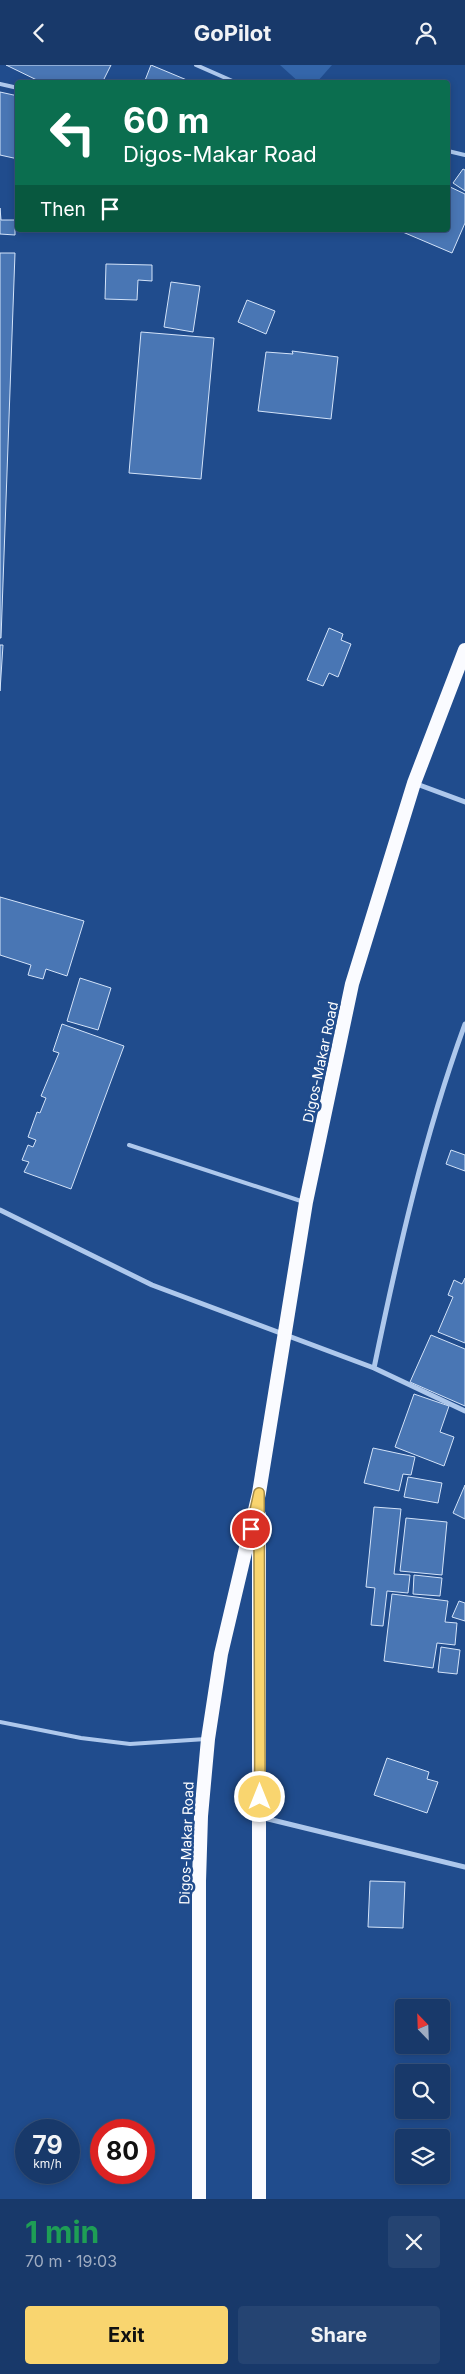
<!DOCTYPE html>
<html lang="en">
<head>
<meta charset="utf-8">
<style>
	body { margin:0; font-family:Inter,sans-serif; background:#254472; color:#f1f3f6; height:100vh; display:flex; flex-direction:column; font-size:19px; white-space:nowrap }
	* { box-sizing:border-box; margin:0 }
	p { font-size:16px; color:#9facc1 }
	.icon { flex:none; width:28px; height:28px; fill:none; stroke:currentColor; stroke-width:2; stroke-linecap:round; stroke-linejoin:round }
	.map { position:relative; height:2134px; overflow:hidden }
	.panel { display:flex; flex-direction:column; background:#18396a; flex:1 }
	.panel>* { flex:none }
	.banner { position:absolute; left:15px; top:15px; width:435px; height:152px; border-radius:5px; box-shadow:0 2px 8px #0003,0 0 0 1px #36537e; background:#0b6e4f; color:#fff; overflow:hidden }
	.needle { width:32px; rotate:337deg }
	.tools { position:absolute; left:395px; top:1934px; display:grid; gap:10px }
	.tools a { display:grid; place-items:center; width:55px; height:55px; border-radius:5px; background:#18396a; box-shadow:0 2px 8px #0003,0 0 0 1px #36537e; font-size:25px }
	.speed { position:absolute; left:15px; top:2054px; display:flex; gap:10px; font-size:25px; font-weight:700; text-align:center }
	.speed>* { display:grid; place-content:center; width:65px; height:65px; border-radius:50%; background:#18396a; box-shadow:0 2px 8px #0003,0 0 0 1px #36537e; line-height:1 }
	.speed small { font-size:12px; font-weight:400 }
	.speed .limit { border:8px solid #d22; background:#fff; color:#111 }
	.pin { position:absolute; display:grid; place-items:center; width:42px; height:42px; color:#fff; margin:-21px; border:2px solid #fff; border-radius:50%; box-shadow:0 1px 5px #0007 }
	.me { position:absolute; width:55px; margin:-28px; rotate:0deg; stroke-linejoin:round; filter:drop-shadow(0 0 4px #0008) }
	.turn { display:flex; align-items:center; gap:18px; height:105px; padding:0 25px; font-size:22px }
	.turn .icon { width:65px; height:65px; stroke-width:2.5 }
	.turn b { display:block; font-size:35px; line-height:42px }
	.then { display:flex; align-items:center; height:48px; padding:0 25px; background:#0003; gap:10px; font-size:19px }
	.round { display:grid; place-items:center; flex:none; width:52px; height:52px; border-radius:5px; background:#254472 }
	.headline { display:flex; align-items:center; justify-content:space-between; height:85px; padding:0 25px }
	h1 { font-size:30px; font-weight:700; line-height:38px; color:#1e9e55 }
	.action { display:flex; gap:10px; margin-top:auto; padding:10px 25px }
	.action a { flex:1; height:58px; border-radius:5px; background:#f9d56f; color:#111; font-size:20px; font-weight:700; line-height:58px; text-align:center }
	.action a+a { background:#254472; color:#f1f3f6 }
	header { display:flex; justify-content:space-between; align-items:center; height:65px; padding:0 25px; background:#18396a; font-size:22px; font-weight:700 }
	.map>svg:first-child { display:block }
	.green { fill:#3466aa }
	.building { fill:#4976b4; stroke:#d3e3f9 }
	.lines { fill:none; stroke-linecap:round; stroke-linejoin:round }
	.service { stroke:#aec8ec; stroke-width:4 }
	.minor { stroke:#aec8ec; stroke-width:5 }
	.trunk { stroke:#fafbff; stroke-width:14 }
	.route-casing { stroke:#a28a48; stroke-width:12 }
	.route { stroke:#f9d56f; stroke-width:9 }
	.labels { text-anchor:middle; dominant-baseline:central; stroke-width:5; stroke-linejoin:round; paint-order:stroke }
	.street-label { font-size:14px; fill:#fff; stroke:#204c8d }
</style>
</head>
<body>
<header><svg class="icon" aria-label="back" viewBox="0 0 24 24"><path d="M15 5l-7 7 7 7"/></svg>GoPilot<svg class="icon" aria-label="person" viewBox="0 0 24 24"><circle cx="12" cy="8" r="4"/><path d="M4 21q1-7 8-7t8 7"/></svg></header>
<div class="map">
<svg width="465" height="2134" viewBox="0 0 465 2134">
	<rect width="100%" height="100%" fill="#204c8d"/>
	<path class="green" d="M280 0H332L317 17 300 18Z"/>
	<path class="building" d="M6 0H111L102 18H43Z
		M151 0 194 18H144Z
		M0 27 18 31V94L0 90Z
		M463 104 465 105V126L453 118Z
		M448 121 465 129V158L452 188 398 165H448Z
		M0 143 1 155H15V170L0 169Z
		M0 188H15L1 573H0Z
		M106 199 152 200V216L138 215 137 235 105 234Z
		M171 217 200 221 193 267 164 262Z
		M247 235 275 246 266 269 238 257Z
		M141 267 214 273 201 414 129 408Z
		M292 286 338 292 331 354 258 346 266 287 293 289Z
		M329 563 343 569 341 575 351 579 338 612 329 608 323 621 307 615Z
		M0 580H3L0 626Z
		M0 832 84 856 67 911 46 904 43 914 28 910 31 900 0 890Z
		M80 913 111 923 98 965 67 956Z
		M62 959 124 981 71 1124 24 1107 29 1097 22 1095 28 1080 33 1082 36 1075 28 1072 37 1047 40 1048 46 1033 41 1031 59 988 53 986Z
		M451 1085 465 1090V1106L446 1099Z
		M465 1213V1278L438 1267 453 1232 448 1230 454 1215 462 1219Z
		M431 1270 465 1284V1341L410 1317Z
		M414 1329 449 1341 440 1367 454 1372 444 1401 395 1382Z
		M373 1383 415 1392 411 1410 403 1409 399 1426 364 1418Z
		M408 1412 442 1418 438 1438 404 1432Z
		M465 1420V1454L453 1448Z
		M374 1442 401 1444 394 1509 410 1510 408 1528 387 1526 383 1561 371 1560 375 1523 366 1522Z
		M406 1453 447 1457 442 1510 400 1506Z
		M414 1510 442 1513 440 1531 413 1529Z
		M392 1529 448 1536 445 1557 457 1558 455 1580 437 1578 433 1603 384 1596Z
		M459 1536 465 1538V1556L452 1552Z
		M441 1582 460 1585 457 1609 438 1607Z
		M387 1693 429 1707 427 1714 438 1717 427 1748 374 1730Z
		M370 1816 405 1817 403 1863 368 1862Z"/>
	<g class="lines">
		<path class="service" d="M196 0 237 18
			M0 19 18 23
			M448 86 465 90
			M129 1080 304 1137
			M0 1657 81 1673 130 1679 206 1674"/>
		<path class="minor" d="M414 718 465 737
			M0 1145 152 1220 374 1303 465 1346
			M374 1303C398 1187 424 1071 465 959
			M260 1752 465 1802"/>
		<path class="trunk" d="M199 2134V1816L201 1751 208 1674 221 1589 259 1428 306 1137 352 919 414 718 465 585
			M259 2134V1450"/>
	</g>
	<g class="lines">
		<defs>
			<path id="route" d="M251 1464 259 1428 260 1732"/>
		</defs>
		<use href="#route" class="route-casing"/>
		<use href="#route" class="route"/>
	</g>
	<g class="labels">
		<g class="street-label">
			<text transform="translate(320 997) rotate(-78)">Digos-Makar Road</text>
			<text transform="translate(186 1778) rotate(-88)">Digos-Makar Road</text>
		</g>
	</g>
</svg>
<div class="tools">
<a><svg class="needle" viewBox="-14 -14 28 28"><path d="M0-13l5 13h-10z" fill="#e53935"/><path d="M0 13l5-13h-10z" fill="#9facc1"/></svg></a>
<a><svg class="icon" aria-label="search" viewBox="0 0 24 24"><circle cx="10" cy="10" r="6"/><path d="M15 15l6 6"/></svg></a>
<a><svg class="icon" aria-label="layers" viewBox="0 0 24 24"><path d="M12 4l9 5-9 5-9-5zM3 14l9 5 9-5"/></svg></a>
</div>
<div class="speed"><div>79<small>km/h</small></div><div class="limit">80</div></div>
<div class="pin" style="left:251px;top:1464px;background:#d93025"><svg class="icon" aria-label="arrive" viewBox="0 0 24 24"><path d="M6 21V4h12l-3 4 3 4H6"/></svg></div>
<svg class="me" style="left:260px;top:1732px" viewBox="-20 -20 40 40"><circle r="17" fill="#f9d56f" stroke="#fff" stroke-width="3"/><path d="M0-11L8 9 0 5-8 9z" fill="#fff"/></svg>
<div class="banner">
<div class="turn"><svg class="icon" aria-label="left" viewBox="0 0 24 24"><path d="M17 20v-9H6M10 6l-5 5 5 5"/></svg><div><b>60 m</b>Digos-Makar Road</div></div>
<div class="then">Then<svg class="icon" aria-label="arrive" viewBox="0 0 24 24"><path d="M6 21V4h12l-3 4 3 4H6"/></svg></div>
</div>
</div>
<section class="panel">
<div class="headline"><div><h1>1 min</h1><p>70 m · 19:03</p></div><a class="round"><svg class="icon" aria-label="close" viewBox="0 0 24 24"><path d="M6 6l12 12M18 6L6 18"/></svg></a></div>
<div class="action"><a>Exit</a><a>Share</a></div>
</section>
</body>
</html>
